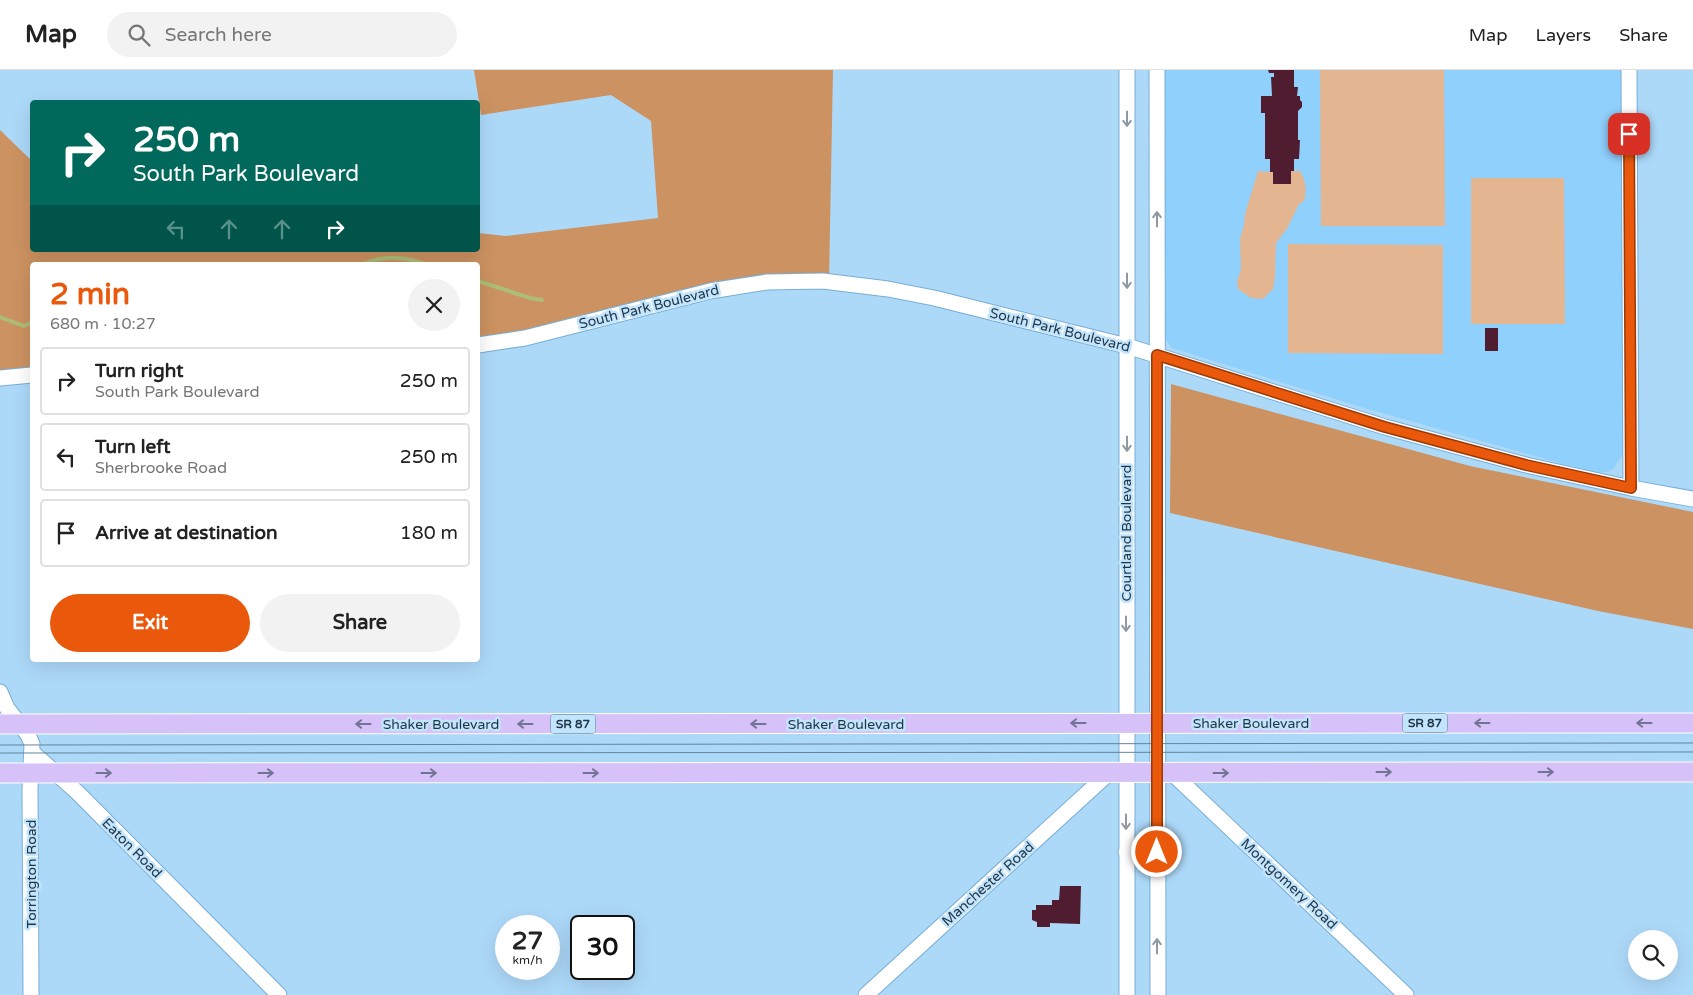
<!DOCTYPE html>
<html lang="en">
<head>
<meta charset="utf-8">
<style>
	body { margin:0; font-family:"Varela Round",sans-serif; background:#f2f2f2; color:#222; height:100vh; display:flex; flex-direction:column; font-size:19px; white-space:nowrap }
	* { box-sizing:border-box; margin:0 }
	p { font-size:16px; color:#767676 }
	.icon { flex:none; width:28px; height:28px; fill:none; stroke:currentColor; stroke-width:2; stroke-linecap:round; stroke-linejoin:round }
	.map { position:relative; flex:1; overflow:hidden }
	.panel { position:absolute; left:30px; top:192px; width:450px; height:400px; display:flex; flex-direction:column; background:#fff; border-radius:5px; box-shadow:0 5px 20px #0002 }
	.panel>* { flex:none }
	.banner { position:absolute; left:30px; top:30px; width:450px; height:152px; border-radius:5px; box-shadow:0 5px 20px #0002; background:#00695c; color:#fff; overflow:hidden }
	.tools { position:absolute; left:1628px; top:860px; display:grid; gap:10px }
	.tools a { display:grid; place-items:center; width:50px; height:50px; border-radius:50%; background:#fff; box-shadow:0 5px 20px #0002; font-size:25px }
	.speed { position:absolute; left:495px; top:845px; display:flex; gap:10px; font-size:25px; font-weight:700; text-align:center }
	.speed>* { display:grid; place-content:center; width:65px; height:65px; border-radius:50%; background:#fff; box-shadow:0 5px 20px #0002; line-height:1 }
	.speed small { font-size:12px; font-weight:400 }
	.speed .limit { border:2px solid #111; border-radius:8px; background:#fff; color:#111 }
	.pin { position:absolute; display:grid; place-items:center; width:42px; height:42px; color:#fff; margin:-21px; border-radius:10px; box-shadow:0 2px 8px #0006 }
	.me { position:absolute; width:55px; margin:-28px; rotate:0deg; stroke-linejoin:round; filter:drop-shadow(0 0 4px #0008) }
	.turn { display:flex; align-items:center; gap:18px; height:105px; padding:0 20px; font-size:22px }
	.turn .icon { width:65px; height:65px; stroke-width:2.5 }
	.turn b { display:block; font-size:35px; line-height:42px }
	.lanes { display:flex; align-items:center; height:48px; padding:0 20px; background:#0003; justify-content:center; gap:25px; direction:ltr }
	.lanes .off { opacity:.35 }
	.round { display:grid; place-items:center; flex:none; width:52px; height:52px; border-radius:26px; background:#f2f2f2 }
	.summary { display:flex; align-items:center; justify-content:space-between; height:85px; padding:0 20px }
	h1 { font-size:30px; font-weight:700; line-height:38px; color:#ea580c }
	.cta { display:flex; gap:10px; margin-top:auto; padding:10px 20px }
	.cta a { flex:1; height:58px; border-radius:30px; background:#ea580c; color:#fff; font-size:20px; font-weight:700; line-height:58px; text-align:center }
	.cta a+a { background:#f2f2f2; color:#222 }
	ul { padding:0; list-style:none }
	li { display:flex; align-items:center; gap:15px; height:68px; margin:0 10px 8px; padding:0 10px; border:2px solid #e0e0e0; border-radius:5px }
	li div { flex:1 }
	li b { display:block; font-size:19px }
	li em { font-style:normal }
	header { display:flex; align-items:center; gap:30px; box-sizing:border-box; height:70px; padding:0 25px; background:#fff; border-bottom:1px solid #e0e0e0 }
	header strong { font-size:24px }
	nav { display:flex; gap:28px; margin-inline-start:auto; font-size:18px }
	.search { width:350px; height:45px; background:#f2f2f2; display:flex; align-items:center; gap:12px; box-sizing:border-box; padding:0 18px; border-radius:28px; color:#767676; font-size:19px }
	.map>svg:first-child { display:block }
	.built { fill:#90d0fd }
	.green { fill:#e3b591 }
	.forest { fill:#cc9261 }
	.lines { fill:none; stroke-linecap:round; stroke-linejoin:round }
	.stream { stroke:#acbd77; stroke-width:4 }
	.building { fill:#501c2f }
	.minor-casing { stroke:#78aed5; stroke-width:17 }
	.major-casing { stroke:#fff; stroke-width:21 }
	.minor { stroke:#fff; stroke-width:15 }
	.major { stroke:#d6c2f8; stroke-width:19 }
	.tram { stroke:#62849b; stroke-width:1 }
	.oneway { stroke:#8e9aa2 }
	.oneway2 { stroke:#717495 }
	.route-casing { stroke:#983908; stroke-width:12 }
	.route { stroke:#ea580c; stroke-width:9 }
	.labels { text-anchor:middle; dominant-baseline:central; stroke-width:5; stroke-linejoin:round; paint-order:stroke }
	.shield { fill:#c3e4fd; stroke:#506a7c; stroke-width:1 }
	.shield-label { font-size:12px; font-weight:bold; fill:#1e3544 }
	.street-label { font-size:14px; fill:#1e3544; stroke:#c3e4fd }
</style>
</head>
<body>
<header>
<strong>Map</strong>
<div class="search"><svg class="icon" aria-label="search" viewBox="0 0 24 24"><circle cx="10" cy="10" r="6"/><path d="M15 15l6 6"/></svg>Search here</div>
<nav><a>Map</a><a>Layers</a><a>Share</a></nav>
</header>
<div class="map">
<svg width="1693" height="925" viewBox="0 0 1693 925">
	<rect width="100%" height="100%" fill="#add9f9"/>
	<path class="built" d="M1163 0H1623L1624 383 1614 398 1607 402H1598L1563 394 1364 338 1172 278 1165 269Z"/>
	<path class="green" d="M1320 0H1444L1445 156H1321Z
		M1258 101 1273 102V114H1291V101H1300C1306 111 1307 121 1304 131L1299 134 1288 157 1276 173 1275 207 1273 219 1263 229 1251 228 1238 219 1237 212 1241 199 1240 169 1244 155 1245 144Z
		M1471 108H1564L1565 254H1471Z
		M1288 174 1443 175V284L1288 283Z"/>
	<path class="forest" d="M474 0H833L829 212H767L478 275V195H32V305L0 308V60L32 91V180H478V163L506 166 658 148 651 51 611 25 481 45Z
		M1171 314 1470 396 1693 442V559L1598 541 1170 443Z"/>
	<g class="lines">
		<path class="stream" d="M362 195C383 184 407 187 428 195
			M478 211 530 228 542 230
			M0 247 24 256 32 252"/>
	</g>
	<path class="building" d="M1268 0H1294V17H1298L1297 26H1300V30L1302 32V37L1298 41V70H1300L1299 89H1294V101H1291V114H1273V102H1270V89H1265V43H1261V26H1272L1271 7H1274V3H1269Z
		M1485 258H1498V281H1485Z
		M1060 816H1081L1080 854 1050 853V857H1037V852L1032 850V840H1036V835H1052V830H1059Z"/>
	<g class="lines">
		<defs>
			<path id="minor" d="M1127 0V925
				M1157 0 1158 925
				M1629 0 1631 418
				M478 275 525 268 710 221 767 212 823 211 888 219 934 228 1127 276 1385 357 1526 395 1631 418 1693 429
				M0 308 32 305
				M0 622 7 638 28 665 32 674 30 719 31 925
				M32 682 77 722 279 925
				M1172 703 1406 925
				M1126 782H1157
				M866 925 1109 703"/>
			<path id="major" d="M0 654 1693 653
				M0 703 1693 702"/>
		</defs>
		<use href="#minor" class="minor-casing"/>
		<use href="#major" class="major-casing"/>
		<use href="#minor" class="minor"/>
		<use href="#major" class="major"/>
		<path class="tram" d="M0 675 1693 673
			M0 683 1693 682"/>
	</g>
	<defs><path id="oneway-shaft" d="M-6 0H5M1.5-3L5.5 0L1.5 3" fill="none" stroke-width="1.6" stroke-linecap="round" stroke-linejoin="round" transform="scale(1.25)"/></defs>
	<g class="oneway">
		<use href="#oneway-shaft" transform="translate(1127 49) rotate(90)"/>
		<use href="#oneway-shaft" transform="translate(1157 149) rotate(-90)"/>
		<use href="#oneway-shaft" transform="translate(1127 211) rotate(90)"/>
		<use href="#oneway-shaft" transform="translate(1127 374) rotate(90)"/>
		<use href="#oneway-shaft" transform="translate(1126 554) rotate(90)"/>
		<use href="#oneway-shaft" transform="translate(1126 752) rotate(90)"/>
		<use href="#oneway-shaft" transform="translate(1157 876) rotate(-90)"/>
	</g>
	<g class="oneway2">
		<use href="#oneway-shaft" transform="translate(1078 653) rotate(180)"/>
		<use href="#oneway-shaft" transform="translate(1482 653) rotate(180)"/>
		<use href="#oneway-shaft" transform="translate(1644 653) rotate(-180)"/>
		<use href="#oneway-shaft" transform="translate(363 654) rotate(180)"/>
		<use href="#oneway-shaft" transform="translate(525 654) rotate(180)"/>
		<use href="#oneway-shaft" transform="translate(758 654) rotate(180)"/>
		<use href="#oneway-shaft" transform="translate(1384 702)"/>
		<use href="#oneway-shaft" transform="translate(1546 702)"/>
		<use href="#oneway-shaft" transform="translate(104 703)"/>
		<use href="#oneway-shaft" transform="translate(266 703)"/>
		<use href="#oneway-shaft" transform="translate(429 703)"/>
		<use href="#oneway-shaft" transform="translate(591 703)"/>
		<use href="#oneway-shaft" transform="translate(1221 703)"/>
	</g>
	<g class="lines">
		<defs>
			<path id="route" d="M1157 782V285L1385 357 1526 395 1631 418 1629 64"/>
		</defs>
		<use href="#route" class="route-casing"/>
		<use href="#route" class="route"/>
	</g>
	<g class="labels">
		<g class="shield">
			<rect x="1402.5" y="643.5" width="45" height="19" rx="4"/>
			<rect x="550.5" y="644.5" width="45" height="19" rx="4"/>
		</g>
		<g class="shield-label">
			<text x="1425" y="653">SR 87</text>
			<text x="573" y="654">SR 87</text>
		</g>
		<g class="street-label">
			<text transform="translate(649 237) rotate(-14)">South Park Boulevard</text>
			<text transform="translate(1060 260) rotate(14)">South Park Boulevard</text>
			<text transform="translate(1126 463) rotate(-90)">Courtland Boulevard</text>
			<text x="1251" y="653">Shaker Boulevard</text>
			<text x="441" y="654">Shaker Boulevard</text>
			<text x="846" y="654">Shaker Boulevard</text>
			<text transform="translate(132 778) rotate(45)">Eaton Road</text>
			<text transform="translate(31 804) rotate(-90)">Torrington Road</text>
			<text transform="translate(988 814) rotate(-42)">Manchester Road</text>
			<text transform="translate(1289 814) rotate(43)">Montgomery Road</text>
		</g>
	</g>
</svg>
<div class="tools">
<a><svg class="icon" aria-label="search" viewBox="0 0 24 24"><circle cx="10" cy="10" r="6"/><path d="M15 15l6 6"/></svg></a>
</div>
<div class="speed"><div>27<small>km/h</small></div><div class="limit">30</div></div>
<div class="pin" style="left:1629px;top:64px;background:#d93025"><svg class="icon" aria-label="arrive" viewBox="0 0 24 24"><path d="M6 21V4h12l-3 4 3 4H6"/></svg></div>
<svg class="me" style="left:1157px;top:782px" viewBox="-20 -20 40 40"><circle r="17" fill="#ea580c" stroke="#fff" stroke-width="3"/><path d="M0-11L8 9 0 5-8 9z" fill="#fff"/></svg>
<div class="banner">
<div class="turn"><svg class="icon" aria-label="right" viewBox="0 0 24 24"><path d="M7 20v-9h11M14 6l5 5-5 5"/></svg><div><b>250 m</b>South Park Boulevard</div></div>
<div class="lanes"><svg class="icon off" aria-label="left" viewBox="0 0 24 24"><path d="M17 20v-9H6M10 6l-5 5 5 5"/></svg><svg class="icon off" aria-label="ahead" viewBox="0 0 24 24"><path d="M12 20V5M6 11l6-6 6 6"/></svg><svg class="icon off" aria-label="ahead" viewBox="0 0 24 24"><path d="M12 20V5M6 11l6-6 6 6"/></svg><svg class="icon" aria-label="right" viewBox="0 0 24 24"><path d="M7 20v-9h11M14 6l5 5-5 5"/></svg></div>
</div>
<section class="panel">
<div class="summary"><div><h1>2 min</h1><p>680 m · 10:27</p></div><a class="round"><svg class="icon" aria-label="close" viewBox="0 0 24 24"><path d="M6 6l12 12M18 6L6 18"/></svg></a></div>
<ul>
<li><svg class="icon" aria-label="right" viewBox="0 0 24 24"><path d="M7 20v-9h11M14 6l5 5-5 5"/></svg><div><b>Turn right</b><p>South Park Boulevard</p></div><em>250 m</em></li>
<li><svg class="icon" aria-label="left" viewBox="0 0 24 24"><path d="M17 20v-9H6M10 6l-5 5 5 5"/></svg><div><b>Turn left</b><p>Sherbrooke Road</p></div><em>250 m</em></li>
<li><svg class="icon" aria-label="arrive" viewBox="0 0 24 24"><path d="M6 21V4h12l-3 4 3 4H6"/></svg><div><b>Arrive at destination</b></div><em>180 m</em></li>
</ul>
<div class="cta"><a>Exit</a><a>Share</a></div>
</section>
</div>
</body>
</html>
